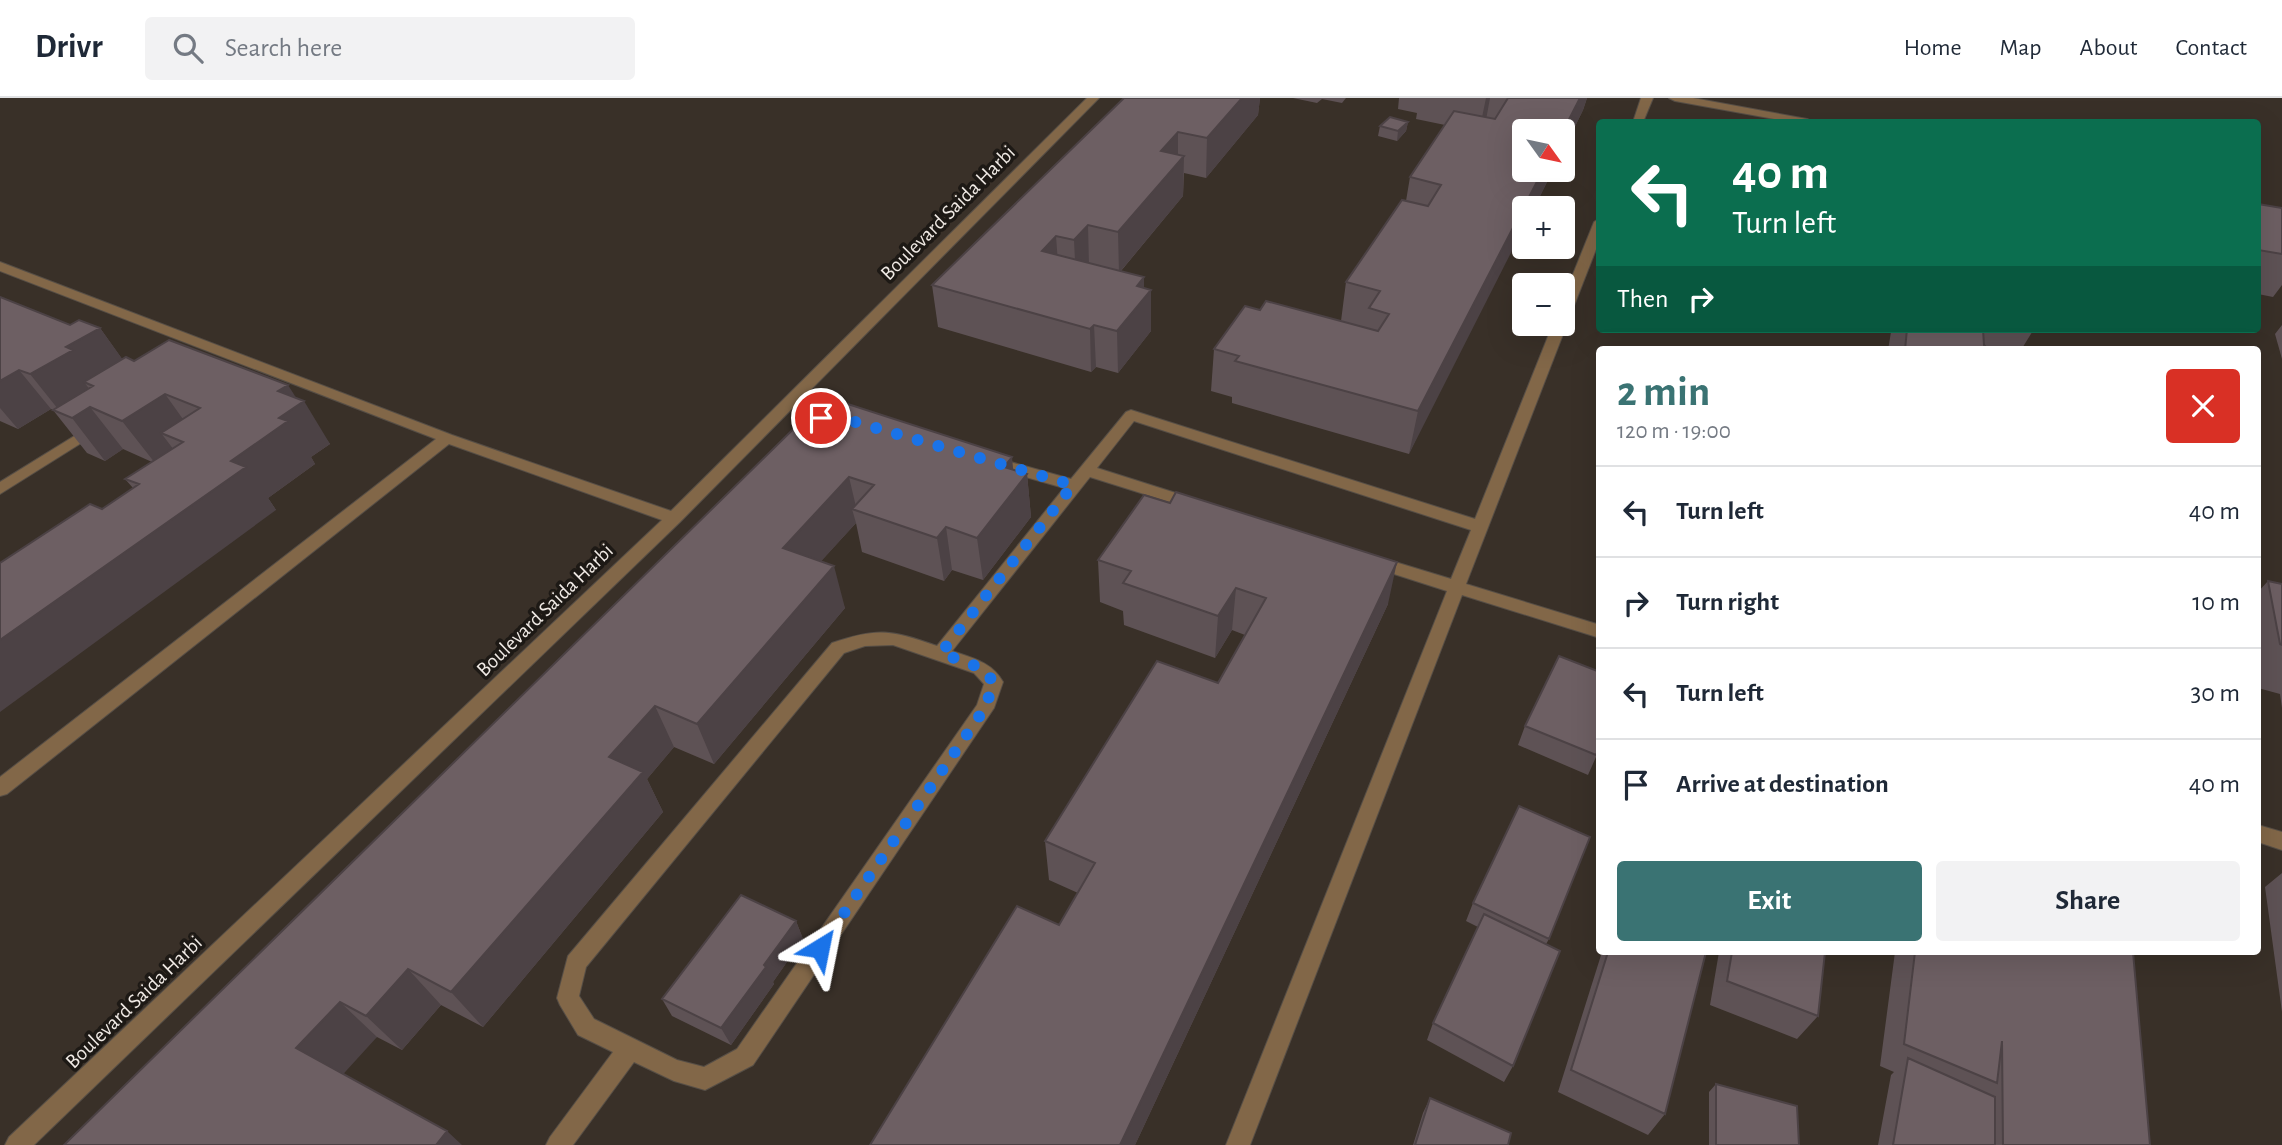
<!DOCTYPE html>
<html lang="en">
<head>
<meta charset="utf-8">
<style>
	body { margin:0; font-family:"Alegreya Sans",sans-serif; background:#f2f2f3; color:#1f2937; height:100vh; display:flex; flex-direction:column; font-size:26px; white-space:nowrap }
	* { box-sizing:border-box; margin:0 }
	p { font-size:23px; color:#747a83 }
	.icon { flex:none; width:38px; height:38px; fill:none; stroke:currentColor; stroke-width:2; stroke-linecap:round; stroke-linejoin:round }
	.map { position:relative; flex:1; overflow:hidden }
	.panel { position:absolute; left:1596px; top:248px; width:665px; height:609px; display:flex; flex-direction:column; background:#fff; border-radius:7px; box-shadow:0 7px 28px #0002 }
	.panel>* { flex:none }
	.banner { position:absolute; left:1596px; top:21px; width:665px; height:214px; border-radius:7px; box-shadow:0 7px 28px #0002; background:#0b6e4f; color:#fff; overflow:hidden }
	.needle { width:46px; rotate:123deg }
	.fabs { position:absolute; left:1512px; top:21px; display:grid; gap:14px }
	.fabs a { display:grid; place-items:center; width:63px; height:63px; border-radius:7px; background:#fff; box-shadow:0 7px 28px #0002; font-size:35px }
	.pin { position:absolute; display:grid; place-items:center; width:60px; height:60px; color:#fff; margin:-30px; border:4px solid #fff; border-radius:50%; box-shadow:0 2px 7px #0007 }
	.me { position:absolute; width:77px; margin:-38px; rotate:35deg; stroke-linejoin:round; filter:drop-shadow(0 0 5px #0008) }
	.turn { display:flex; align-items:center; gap:24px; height:147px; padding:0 21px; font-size:32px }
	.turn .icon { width:91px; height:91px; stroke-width:2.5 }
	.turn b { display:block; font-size:49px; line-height:60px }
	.then { display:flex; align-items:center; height:66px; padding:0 21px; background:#0003; gap:14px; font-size:26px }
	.round { display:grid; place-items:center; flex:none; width:74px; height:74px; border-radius:7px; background:#f2f2f3 }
	.overview { display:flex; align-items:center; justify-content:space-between; height:119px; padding:0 21px }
	h1 { font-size:42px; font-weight:700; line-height:52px; color:#3a7373 }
	.primary-button { display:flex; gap:14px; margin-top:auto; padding:14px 21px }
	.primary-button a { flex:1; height:80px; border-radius:7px; background:#3a7373; color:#fff; font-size:28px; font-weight:700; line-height:80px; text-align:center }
	.primary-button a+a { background:#f2f2f3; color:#1f2937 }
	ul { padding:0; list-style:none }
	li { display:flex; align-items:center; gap:21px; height:91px; padding:0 21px; border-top:2px solid #e0e1e3 }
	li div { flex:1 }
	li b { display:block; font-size:26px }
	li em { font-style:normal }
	header { display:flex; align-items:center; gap:42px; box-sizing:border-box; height:98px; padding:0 35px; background:#fff; border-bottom:2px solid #e0e1e3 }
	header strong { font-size:33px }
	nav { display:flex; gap:38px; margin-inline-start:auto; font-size:24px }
	.search { width:490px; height:63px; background:#f2f2f3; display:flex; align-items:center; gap:18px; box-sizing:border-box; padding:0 24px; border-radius:7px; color:#747a83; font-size:26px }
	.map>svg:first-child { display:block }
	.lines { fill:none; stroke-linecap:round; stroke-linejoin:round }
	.minor-casing { stroke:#564e46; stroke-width:2 }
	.minor { fill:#826748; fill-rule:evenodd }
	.wall { fill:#5e5255 }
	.shaded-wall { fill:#4c4245 }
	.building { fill:#6d5f63; stroke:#4c4245; stroke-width:2 }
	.route { stroke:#1a73e8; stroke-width:12; stroke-dasharray:0 21.6 }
	.labels { text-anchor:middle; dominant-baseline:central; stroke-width:7; stroke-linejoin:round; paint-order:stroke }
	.street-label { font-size:21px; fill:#f0eae5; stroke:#1d1915 }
</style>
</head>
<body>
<header>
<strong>Drivr</strong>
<div class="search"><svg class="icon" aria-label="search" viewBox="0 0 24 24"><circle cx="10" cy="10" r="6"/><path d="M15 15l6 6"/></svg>Search here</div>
<nav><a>Home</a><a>Map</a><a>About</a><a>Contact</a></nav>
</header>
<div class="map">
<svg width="2282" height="1047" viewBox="0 0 2282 1047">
	<rect width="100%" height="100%" fill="#393028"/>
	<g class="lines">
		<defs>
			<path id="minor" d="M1087 0H1099L680 424 34 1047H5L9 1039 662 422 449 346 7 696 0 698V679L436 341 0 173V164L452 337 671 413Z
				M1641 0H1653L1643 24H1633Z
				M1669 0H1693L1807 21 1813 24H1791L1675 3Z
				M1600 120V141L1570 218 1563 222V201L1594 124Z
				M1563 223 1567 226 1466 486 1600 527V540L1462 497 1250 1047H1226L1447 493 1366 467 1364 463 1372 457 1451 481 1471 432 1134 323 1097 370 1201 403 1203 407 1195 412 1090 379 952 553C972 560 992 564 1003 584L994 610 753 967 705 992 674 983 634 964 573 1047H546L550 1039 613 954 578 937 560 907 557 900 568 858 832 545C878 529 891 532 937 548L1064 390 984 367 981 363 984 359 989 358 1071 381 1126 314 1131 312 1475 421 1553 226H1563ZM893 547 974 575 984 586 977 607 737 951 704 969 677 962 594 921 579 898 586 869 844 555 865 548Z
				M97 324 105 329 102 332 0 396V384Z
				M2258 727 2282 734V752L2258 744Z"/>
		</defs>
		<use href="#minor" class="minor-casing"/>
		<use href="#minor" class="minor"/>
	</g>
	<path class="wall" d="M1124 0H1260L1258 17 1206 80 1184 75 1183 98 1121 173 1144 190 1151 233 1118 275 1096 269 1091 274 938 229 932 187Z
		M1293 0H1346L1342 5 1322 1 1317 5Z
		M1399 0H1587L1583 12 1563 53V33L1553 72 1534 110H1524L1409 356 1232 305V299L1211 293 1214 251 1260 212 1341 223 1346 184 1406 103 1410 79 1445 27 1416 21 1417 15 1398 11Z
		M1408 24 1406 33 1397 43 1378 38 1380 28Z
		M2258 106 2282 110V187L2273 199 2258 196Z
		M0 199 70 227 100 230 122 261 134 263 297 301 330 346 311 359 315 366 268 400 276 412 102 411 133 390 125 381 152 364 123 351 105 363 87 355 53 312 51 311 18 331 0 323Z
		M2282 227V261L2275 236Z
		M1892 231H2034L2021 252H1888L1891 234Z
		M826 299 1027 376 1031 419 983 482 952 472 944 483 862 454 856 425 821 463 845 510 714 666 674 649 647 681 663 714 483 929 441 907 402 952 377 939 64 1047Z
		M1098 462 1388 506 1135 1047H870L1059 827 1078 795 1049 782 1045 743 1218 585 1245 537 1232 532 1215 560 1124 527 1123 513 1100 504Z
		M2268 483 2282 486V610L2280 596 2258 590V494Z
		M1525 628 1600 650 1588 677 1518 647Z
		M2282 775V914L2265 789Z
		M1473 805 1549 841 1546 846 1513 968 1504 984 1427 942 1433 925 1478 829 1466 823Z
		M796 823 803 841 773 884 774 886 731 947 672 918 662 901Z
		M1602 854H1706L1665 1016 1648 1037 1558 994Z
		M1719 854H1825L1818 918 1797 941 1710 907Z
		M1895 854H2133L2150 1047H1878L1891 977 1894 974 1880 968Z
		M1716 986 1799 1047H1709V994Z
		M1430 1000 1508 1047H1413L1423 1015Z"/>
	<path class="shaded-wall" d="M1242 0H1260L1258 17 1206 80 1207 40Z
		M1486 0H1490L1486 22 1479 34Z
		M1580 0H1587L1583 12 1563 53V33Z
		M1408 24 1406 33 1397 43 1398 33Z
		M1178 34V66L1184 58 1183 98 1119 175 1118 134 1161 53Z
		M1543 72H1553L1534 110H1524V129L1409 356 1418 313Z
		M1088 127 1089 168 1076 183 1074 142Z
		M1056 138 1059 179 1042 153Z
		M1144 179V200L1151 192V233L1118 275 1117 233 1137 188Z
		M1094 227 1096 269 1091 274 1090 231Z
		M100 230 128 269 93 288 84 284 94 297 62 316 30 276 66 249Z
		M19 272 51 311 18 331 0 310V283Z
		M288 287 300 306 304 303 330 346 311 359 315 366 268 400 276 412 0 614V542L279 320 278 293Z
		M165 296 195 338 161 335 174 352 155 365 122 323Z
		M90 309 123 351 105 363 72 320Z
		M1012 359 1015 392 1027 376 1031 419 983 482 977 440 1004 369Z
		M849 379 857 413 852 411 856 425 795 492 783 450Z
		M946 429 952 472 944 483 937 440Z
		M1397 464 1388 506 1135 1047H1120Z
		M834 468 845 510 714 666 697 626Z
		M1236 490 1232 532 1215 560 1218 518Z
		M655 608 674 649 647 681 663 714 483 929 451 894 609 659Z
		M796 823 803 841 773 884 774 886 731 947 721 930 764 867Z
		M408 871 441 907 402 952 366 918Z
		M340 904 377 939 336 984 296 950Z
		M447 1033 462 1047H436Z"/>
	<path class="building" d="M1124 0H1242L1207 40 1178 34 1161 53 1184 58 1118 134 1088 127 1074 142 1056 138 1042 153 1144 179 1137 188 1151 192 1117 233 1094 227 1090 231 932 187Z
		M1508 0H1580L1563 33H1524V72H1543L1418 313 1235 263 1239 258 1214 251 1245 208 1260 212 1266 203 1378 233 1389 216 1369 210 1380 193 1346 184 1402 102 1428 108 1441 87 1410 79 1454 13 1495 21Z
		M1390 19 1408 24 1398 33 1380 28Z
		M2258 106 2282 110V156L2258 152Z
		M0 199 70 227 79 222 100 230 66 249 73 252 30 276 19 272 0 283Z
		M1907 231H1983L1984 247 1989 252H1905Z
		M169 242 288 287 278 293 304 303 279 320 288 323 231 363 246 369 0 542V465L90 406 102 411 139 386 125 381 183 344 161 335 200 310 165 296 122 323 90 309 72 320 53 312 93 288 84 284 126 259 134 263Z
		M826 299 1012 359 1004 369 1027 376 977 440 946 429 937 440 852 411 874 387 849 379 783 450 834 468 697 626 655 608 609 659 643 674 451 894 408 871 366 918 340 904 296 950 447 1033 436 1047H64Z
		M1176 394 1397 464 1120 1047H870L1017 808 1059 827 1095 765 1045 743 1157 563 1218 585 1266 500 1236 490 1218 518 1123 485 1131 473 1098 462 1144 397 1170 405Z
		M2268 483 2282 486V547L2280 546Z
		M1559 558 1600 574V650L1596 657 1525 628Z
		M1519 708 1590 739 1549 841 1473 805Z
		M741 797 796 823 764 867 766 869 721 930 662 901Z
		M1484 816 1560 853 1513 968 1433 925Z
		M1608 854H1706L1665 1016 1571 972Z
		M1732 854H1825L1818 918 1727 883Z
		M1915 854H2133L2150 1047H2003L2002 943 1997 985 1904 946Z
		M1908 960 1995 999V1047H1893Z
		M1716 986 1797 1008 1799 1047H1716Z
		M1430 1000 1511 1035 1508 1047H1415Z"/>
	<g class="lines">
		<path class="route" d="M820 850 985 610 994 584 981 570 941 555 1073 387 845 321 821 320"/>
	</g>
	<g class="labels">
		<g class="street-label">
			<text transform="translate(948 115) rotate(-45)">Boulevard Saida Harbi</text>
			<text transform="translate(545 512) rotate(-44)">Boulevard Saida Harbi</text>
			<text transform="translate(134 904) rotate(-44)">Boulevard Saida Harbi</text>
		</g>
	</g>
</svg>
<div class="fabs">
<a><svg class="needle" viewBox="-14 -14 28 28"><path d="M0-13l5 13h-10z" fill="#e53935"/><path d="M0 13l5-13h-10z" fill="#747a83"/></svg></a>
<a>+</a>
<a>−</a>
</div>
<div class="pin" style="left:821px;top:320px;background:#d93025"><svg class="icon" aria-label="arrive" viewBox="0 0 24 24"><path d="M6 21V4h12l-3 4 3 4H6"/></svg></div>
<svg class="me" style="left:820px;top:850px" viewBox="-20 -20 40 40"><path d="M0-17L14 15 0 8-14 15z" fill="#1a73e8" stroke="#fff" stroke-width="4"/></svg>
<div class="banner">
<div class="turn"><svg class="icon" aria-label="left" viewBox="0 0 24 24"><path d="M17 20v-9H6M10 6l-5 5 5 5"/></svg><div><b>40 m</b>Turn left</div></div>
<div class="then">Then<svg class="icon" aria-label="right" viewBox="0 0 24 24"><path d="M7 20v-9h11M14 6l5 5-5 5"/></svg></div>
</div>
<section class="panel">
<div class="overview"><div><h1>2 min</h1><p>120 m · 19:00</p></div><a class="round" style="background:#d93025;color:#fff"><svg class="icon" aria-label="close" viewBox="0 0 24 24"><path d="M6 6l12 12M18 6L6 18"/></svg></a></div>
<ul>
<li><svg class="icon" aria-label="left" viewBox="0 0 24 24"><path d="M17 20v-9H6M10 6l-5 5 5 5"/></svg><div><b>Turn left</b></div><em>40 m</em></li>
<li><svg class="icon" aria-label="right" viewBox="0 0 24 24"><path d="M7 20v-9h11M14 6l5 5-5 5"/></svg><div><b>Turn right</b></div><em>10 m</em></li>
<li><svg class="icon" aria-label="left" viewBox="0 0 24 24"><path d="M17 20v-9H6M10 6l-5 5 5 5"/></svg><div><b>Turn left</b></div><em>30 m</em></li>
<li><svg class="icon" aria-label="arrive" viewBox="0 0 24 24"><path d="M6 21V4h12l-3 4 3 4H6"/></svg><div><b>Arrive at destination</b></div><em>40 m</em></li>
</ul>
<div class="primary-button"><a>Exit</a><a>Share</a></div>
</section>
</div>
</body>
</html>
